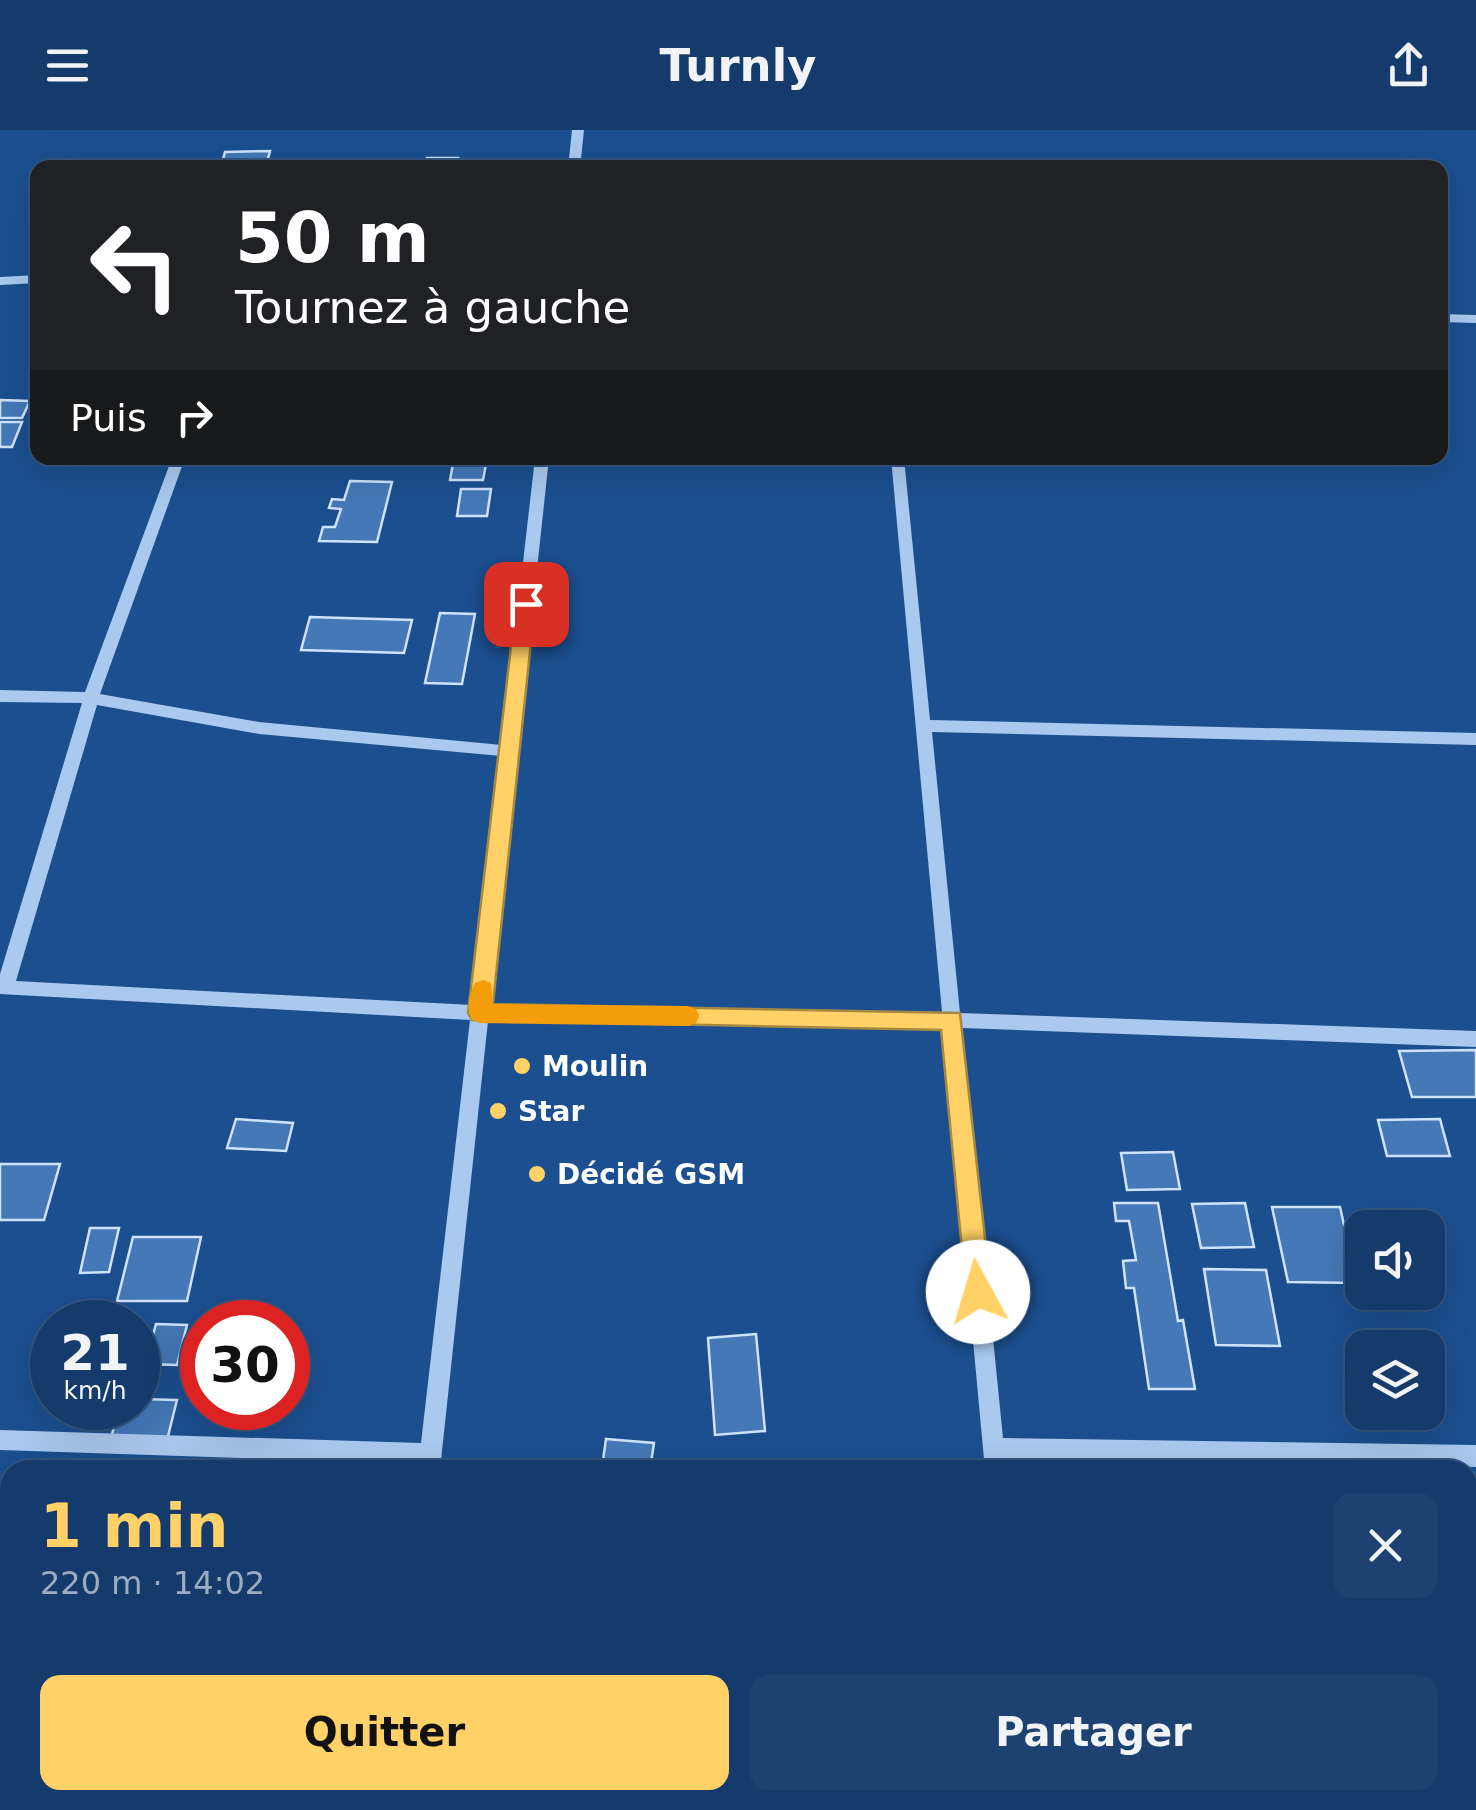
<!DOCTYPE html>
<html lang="fr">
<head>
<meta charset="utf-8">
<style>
	body { margin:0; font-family:"DejaVu Sans",sans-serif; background:#1d4271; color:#f1f3f6; height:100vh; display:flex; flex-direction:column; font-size:38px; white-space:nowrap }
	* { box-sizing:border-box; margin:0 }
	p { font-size:32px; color:#9dadc1 }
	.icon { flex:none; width:55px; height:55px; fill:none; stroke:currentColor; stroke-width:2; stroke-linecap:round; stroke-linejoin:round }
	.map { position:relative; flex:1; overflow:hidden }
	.panel { position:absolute; left:0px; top:1330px; width:1478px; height:350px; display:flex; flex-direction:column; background:#143b6b; border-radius:30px 30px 0 0; box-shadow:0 10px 40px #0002,0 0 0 2px #33557e }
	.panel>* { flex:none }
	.top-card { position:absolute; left:30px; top:30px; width:1418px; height:305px; border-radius:20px; box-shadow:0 10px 40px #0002,0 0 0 2px #33557e; background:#202124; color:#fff; overflow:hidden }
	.controls { position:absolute; left:1345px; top:1080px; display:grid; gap:20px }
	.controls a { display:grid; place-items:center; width:100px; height:100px; border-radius:20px; background:#143b6b; box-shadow:0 10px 40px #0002,0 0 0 2px #33557e; font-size:50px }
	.speed { position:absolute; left:30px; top:1170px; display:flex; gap:20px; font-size:50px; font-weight:700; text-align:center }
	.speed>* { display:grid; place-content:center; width:130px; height:130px; border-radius:50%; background:#143b6b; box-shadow:0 10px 40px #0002,0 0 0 2px #33557e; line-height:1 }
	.speed small { font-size:25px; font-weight:400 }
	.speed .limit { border:15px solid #d22; background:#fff; color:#111 }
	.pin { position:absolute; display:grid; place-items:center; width:85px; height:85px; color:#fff; margin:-42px; border-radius:20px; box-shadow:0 5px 15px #0006 }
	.me { position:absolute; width:110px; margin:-55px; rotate:354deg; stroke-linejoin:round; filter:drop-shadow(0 0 8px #0008) }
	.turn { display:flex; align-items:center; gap:35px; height:210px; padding:0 40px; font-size:45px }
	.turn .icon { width:130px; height:130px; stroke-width:2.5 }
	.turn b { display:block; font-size:70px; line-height:85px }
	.then { display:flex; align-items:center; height:95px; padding:0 40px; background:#0003; gap:20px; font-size:38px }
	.round { display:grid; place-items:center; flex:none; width:105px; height:105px; border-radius:20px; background:#1d4271 }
	.overview { display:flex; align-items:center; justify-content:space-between; height:170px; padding:0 40px }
	h1 { font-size:60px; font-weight:700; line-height:75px; color:#ffd166 }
	.button { display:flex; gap:20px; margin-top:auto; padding:20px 40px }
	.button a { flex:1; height:115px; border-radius:20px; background:#ffd166; color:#111; font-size:40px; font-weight:700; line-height:115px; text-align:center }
	.button a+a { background:#1d4271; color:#f1f3f6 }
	header { display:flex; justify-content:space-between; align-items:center; height:130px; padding:0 40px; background:#143b6b; font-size:45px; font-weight:700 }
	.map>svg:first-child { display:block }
	.building { fill:#4478b7; stroke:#cfe3fa; stroke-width:2.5 }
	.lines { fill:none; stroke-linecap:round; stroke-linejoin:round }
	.minor { fill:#a9c9ee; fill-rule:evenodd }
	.route { fill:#ffd166; stroke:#a68842; stroke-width:2.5 }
	.slow { fill:#f59e0b }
	.poi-dot { fill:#ffd166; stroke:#1b4f8f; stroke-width:4 }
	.labels { text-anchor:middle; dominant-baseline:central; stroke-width:10; stroke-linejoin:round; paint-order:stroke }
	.poi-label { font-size:28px; font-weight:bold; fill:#fff; stroke:#1b4f8f; text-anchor:start }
</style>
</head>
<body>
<header><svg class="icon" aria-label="menu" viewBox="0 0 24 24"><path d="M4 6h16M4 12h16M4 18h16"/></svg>Turnly<svg class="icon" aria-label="share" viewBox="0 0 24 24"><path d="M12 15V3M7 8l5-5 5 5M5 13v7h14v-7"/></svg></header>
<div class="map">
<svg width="1476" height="1680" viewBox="0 0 1476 1680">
	<rect width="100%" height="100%" fill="#1b4f8f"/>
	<path class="building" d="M270 21 266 36 221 37 225 22Z
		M427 28H458L456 37H425Z
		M0 270 30 271 22 288H0Z
		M0 292H22L12 317H0Z
		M454 328 487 329 483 350H450Z
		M350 351 392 352 377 412 319 411 323 397H335L341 379 329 378 332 369 344 370Z
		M461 359H491L487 386H457Z
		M440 483 475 484 462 554 425 553Z
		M310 487 412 490 404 523 301 520Z
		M1476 920V967H1412L1399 921Z
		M236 989 293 993 286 1021 227 1018Z
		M1440 989 1450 1026H1387L1378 990Z
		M1173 1022 1180 1059 1127 1060 1121 1023Z
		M0 1034H60L44 1090H0Z
		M1114 1073H1158L1178 1191 1183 1190 1195 1259H1149L1134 1158H1126L1123 1131 1136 1130 1129 1091H1116Z
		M1245 1073 1254 1117 1201 1118 1192 1074Z
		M1272 1077H1340L1357 1153 1288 1152Z
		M1374 1080H1398L1403 1098H1378Z
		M90 1098H119L109 1142 80 1143Z
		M133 1107H201L187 1171H117Z
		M1204 1139 1266 1140 1280 1216 1216 1215Z
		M111 1184 109 1192H63L64 1186Z
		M156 1194 187 1195 177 1235 145 1234Z
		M756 1204 765 1301 715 1305 708 1208Z
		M138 1269 177 1270 167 1310 111 1308 119 1278H138Z
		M606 1309 654 1313 650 1340 602 1337Z
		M1073 1325 1079 1340H1023Z
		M1468 1538H1476V1680L1468 1660Z
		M11 1670H82L79 1680H9Z
		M251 1670H333L276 1680H251Z
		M749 1670H814L813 1680H748Z"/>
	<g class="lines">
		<path class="minor" d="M572 0H584L580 38H568Z
			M38 145V153L0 155V147Z
			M1440 184 1476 185V193L1440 192Z
			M172 328H185L100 564 259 592 502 615 535 328H549L490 876 942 882 891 328H904L930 590 1476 603V615L932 602 960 883 1476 901V917L962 898 1003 1308 1476 1315V1337L1006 1329 1007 1340H985L944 897 488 891 440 1340H418L419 1334 0 1320V1300L421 1313 470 890 0 864V844L82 573 0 572V560L85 562ZM97 575 259 604 501 626 472 875 16 851Z
			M381 1670H405L404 1680H380Z
			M1016 1670H1040L1041 1680H1017Z"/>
	</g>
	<path class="route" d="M526 468 535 474 493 874 960 883 991 1162 988 1171 978 1175 969 1171 966 1162 941 900 472 890 468 883 516 474Z"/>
	<path class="slow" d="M483 850 491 853 493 874 688 876 696 879 699 886 696 893 688 896 480 893 472 890C466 879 469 864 475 853Z"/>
	<g class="poi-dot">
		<circle cx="522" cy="936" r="10"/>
		<circle cx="498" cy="981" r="10"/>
		<circle cx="537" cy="1044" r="10"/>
	</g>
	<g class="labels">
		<g class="poi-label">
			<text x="542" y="936">Moulin</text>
			<text x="518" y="981">Star</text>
			<text x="557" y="1044">Décidé GSM</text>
		</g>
	</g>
</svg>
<div class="controls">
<a><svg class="icon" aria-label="sound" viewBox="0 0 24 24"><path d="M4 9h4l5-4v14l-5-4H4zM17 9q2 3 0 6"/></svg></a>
<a><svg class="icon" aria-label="layers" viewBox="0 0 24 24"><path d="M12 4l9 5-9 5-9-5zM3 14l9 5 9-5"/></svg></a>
</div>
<div class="speed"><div>21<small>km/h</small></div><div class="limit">30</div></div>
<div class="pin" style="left:526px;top:474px;background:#d93025"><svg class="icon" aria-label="arrive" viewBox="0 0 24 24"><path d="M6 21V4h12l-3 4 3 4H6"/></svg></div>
<svg class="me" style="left:978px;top:1162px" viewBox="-20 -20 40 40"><circle r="19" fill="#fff"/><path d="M0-13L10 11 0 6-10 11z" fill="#ffd166"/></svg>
<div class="top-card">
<div class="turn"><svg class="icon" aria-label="left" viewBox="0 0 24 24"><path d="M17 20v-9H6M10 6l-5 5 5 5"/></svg><div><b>50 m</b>Tournez à gauche</div></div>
<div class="then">Puis<svg class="icon" aria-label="right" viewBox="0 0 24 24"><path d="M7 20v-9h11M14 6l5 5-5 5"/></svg></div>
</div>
<section class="panel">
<div class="overview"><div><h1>1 min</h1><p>220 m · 14:02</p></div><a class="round"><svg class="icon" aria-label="close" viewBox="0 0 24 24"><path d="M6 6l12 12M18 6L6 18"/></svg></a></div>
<div class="button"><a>Quitter</a><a>Partager</a></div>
</section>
</div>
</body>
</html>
